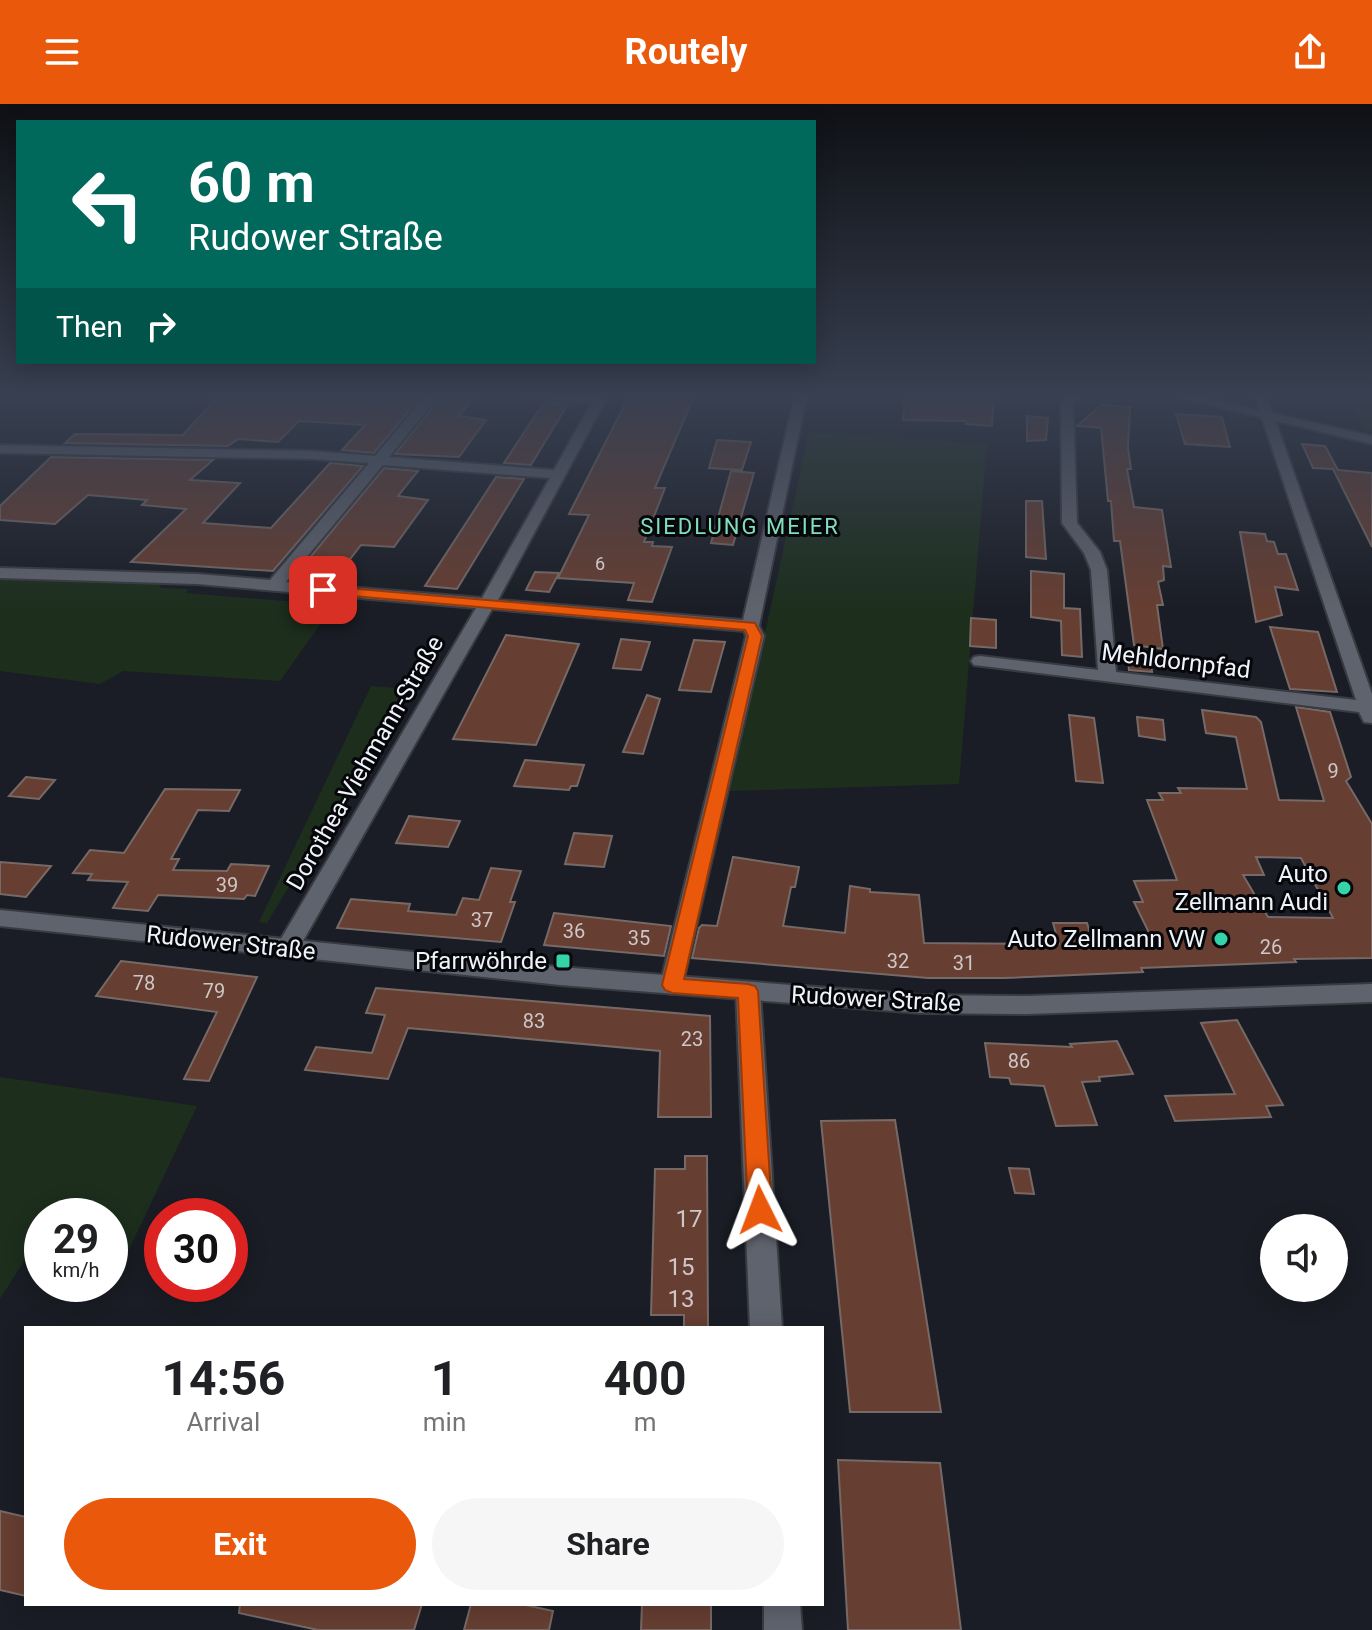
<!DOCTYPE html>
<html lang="en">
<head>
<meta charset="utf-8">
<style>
	body { margin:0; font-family:Roboto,sans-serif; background:#f6f6f6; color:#202124; height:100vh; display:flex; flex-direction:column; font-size:30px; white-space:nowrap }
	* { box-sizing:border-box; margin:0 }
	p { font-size:26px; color:#757577 }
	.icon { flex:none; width:44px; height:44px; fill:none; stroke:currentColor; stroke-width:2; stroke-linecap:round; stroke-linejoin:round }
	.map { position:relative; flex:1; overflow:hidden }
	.sheet { position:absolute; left:24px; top:1222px; width:800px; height:280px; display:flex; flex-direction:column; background:#fff; border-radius:0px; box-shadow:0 4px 20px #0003 }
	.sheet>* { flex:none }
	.banner { position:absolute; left:16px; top:16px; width:800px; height:244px; border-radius:0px; box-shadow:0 4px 20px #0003; background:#00695c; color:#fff; overflow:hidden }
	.buttons { position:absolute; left:1260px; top:1110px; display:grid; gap:16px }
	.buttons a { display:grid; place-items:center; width:88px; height:88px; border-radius:50%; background:#fff; box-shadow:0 4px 20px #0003; font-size:40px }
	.speed { position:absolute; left:24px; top:1094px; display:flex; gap:16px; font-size:40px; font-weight:700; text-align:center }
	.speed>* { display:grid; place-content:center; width:104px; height:104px; border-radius:50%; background:#fff; box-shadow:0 4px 20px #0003; line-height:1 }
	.speed small { font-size:20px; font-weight:400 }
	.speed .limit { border:12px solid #d22; background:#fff; color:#111 }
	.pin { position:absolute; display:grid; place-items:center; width:68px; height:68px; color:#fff; margin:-34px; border-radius:16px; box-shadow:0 4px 12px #0006 }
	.me { position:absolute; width:88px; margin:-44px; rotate:357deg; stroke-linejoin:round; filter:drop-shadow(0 0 6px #0008) }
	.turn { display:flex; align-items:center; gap:28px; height:168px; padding:0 40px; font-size:36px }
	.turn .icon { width:104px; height:104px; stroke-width:2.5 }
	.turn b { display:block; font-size:56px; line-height:68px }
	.then { display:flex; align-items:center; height:76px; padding:0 40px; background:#0003; gap:16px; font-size:30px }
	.eta { display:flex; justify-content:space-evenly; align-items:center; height:136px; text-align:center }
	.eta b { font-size:48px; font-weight:700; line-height:56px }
	.button { display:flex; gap:16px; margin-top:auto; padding:16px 40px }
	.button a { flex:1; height:92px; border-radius:48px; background:#ea580c; color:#fff; font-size:32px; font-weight:700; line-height:92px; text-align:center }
	.button a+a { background:#f6f6f6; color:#202124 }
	header { display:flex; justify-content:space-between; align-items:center; height:104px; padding:0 40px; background:#ea580c; color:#fff; font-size:36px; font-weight:700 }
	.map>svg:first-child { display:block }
	.green { fill:#1d2e1d }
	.building { fill:#663e32; stroke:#766966; stroke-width:2; fill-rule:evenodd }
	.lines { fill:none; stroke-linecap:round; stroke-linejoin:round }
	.minor-casing { stroke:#393b42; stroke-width:4 }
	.tertiary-casing { stroke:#393b42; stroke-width:4 }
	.minor { fill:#5f636d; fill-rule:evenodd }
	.tertiary { fill:#5f636d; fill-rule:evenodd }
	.route { fill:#ea580c; stroke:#983908; stroke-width:2 }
	.poi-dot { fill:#34d4a8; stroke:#06070b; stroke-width:3 }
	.labels { text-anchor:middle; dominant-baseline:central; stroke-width:6; stroke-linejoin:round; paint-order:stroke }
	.far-number-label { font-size:18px; fill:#cec6c7 }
	.number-label { font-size:20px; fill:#cec6c7 }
	.far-neighbourhood-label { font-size:22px; letter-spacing:2px; fill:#82ddbd; stroke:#06070b }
	.street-label { font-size:24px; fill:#f0f3f9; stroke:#06070b }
	.poi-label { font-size:24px; fill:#f0f3f9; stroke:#06070b; text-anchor:end }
	.near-number-label { font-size:24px; fill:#cec6c7 }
</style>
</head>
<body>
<header><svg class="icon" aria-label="menu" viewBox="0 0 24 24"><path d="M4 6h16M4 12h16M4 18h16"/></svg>Routely<svg class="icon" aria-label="share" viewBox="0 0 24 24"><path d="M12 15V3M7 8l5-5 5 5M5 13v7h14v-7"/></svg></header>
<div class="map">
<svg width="1372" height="1526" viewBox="0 0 1372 1526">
	<rect width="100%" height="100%" fill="#1a1d25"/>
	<path class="green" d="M1347 290H1372V328L1366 327Z
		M809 329 987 340 959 680 730 687Z
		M0 471 162 478 160 484 188 485 186 489 334 501 280 577 123 567 100 580 0 567Z
		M371 582 408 585 267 819 259 818Z
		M0 973 197 1002 116 1173 110 1172V1112H42V1129L0 1195Z"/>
	<path class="building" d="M220 290H282L387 297 393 290H423L374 349 342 346 365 321 299 317 278 338 238 335 228 342 65 339 75 330 183 331Z
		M443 290 475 292 459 312 486 316 459 353 395 350Z
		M630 290H695L655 384H665L644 438H653L652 442 672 443 652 498 628 496 634 479 558 474 589 411 569 410Z
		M905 290H994L992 322 966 320V317L903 316Z
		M544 298 568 300 531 361 504 359Z
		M1101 301 1130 303 1128 343 1131 365H1127L1134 403 1162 406 1171 463 1163 462 1164 476 1158 478 1163 501H1157L1163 545 1134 541 1120 437H1114L1111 397H1108L1101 324 1077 322Z
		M1176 310 1222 313 1230 343 1185 340Z
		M1027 312 1048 314 1046 336 1027 337Z
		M717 336 751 338 742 366 709 364Z
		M1302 340 1325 342 1338 366 1372 369V443L1333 365 1313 364Z
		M51 353 213 356 190 376 240 379 203 419 271 424 330 359 363 362 273 467 131 458 186 405 142 401 147 396 88 391 55 420 0 416V402Z
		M384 364 418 367 398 392 428 396 394 443 361 441 335 475 302 473 304 470 297 469Z
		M731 367 754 369 733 441 711 439Z
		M496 373 524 375 457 485 425 482Z
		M1026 397H1042L1046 455 1026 453Z
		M1240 428 1265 430 1267 437 1274 438 1278 450H1286L1298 486 1275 483 1282 511 1256 518Z
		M1031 467 1064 470V504L1080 505 1082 553 1062 551 1061 517 1031 513Z
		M535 468 559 469 549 488 526 486Z
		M971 514 996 516V544L970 542Z
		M1270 523 1318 528 1337 588 1290 585Z
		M506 531 579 540 536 641 453 635Z
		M621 535 650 538 641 566 613 564Z
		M694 536 725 538 711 588 679 586Z
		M1127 546 1150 548 1152 568 1129 566Z
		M647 591 660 595 643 650 623 648Z
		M1296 603 1330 608 1351 673 1346 677 1372 720V854L1294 855 1296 858 1141 864 1143 868 1004 874H928L692 854 699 824 702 821 717 822 733 753 799 763 795 783H791L783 822 845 829 850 782 870 785V788L919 791 924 839 1059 840 1053 819H1087L1095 845 1156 843 1134 798H1143L1134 777 1177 776 1147 696H1163L1159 689H1181L1178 684 1247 685 1236 633 1206 629 1202 606 1256 613 1261 618 1279 696 1324 697ZM1256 753 1301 754 1333 814 1268 813 1243 771H1264Z
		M1069 611 1094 614 1103 679 1076 677Z
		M1137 613 1163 616 1165 636 1139 632Z
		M525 656 584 661 577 682H571L569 686 514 682Z
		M26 673 55 676 39 695 9 692Z
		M165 685 240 686 229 707 198 706 171 755H179L173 766 227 767 231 760 269 762 255 792 247 791 244 795 158 791 148 807 113 804 128 778 88 776 92 770 73 769 90 746 124 749Z
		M409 712 460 717 448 743 396 739Z
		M574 729 612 732 604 763 565 760Z
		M0 758 51 762 26 793 0 790Z
		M491 764 521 767 510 798H515L501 838 337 824 351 795 410 800 408 807 456 811 463 794 479 796Z
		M554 809 671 822 664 852 544 841Z
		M121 857 257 873 209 977 184 975 217 908 96 892Z
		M376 884 710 912 711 1013H658L660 947 408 924 388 975 305 966 316 943 372 949 385 911 366 909Z
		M1237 916 1283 1001 1266 1002 1271 1013 1175 1017 1165 992 1235 990 1201 919Z
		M1117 937 1133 970 1099 973 1100 977 1082 978 1097 1021 1056 1022 1044 982 1011 980 1009 974 990 973 985 939 1072 943 1070 940Z
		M895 1016 941 1308H850L821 1017Z
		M685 1052H707L708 1224H684V1211H651L655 1065H685Z
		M1009 1064 1029 1065 1034 1090 1015 1089Z
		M838 1356 940 1359 961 1526H848Z
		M0 1407 26 1413V1492L0 1486Z
		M240 1500H422L414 1526H318L239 1509Z
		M471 1500H521L553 1507 549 1526H464Z
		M642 1500H711V1526H641Z"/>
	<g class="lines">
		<defs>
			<path id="minor" d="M427 290H440L389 353 554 366 592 298 526 294 520 290H609L498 496 743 516 795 290H807L759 522 764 532 681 887 672 890 663 887 660 881 746 532 744 527 492 505 295 851 287 854 279 851 275 845 476 504 197 480 0 474V464L197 470 270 476 369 359 313 355 0 349V341L313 347 375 352ZM383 361 550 374 482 494 286 478Z
				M1072 290H1086L1073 300 1077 419 1100 448 1107 466 1116 568 1356 596 1254 290H1266L1372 590V619L1364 618 1359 608 974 561 971 557 974 553 980 552 1098 566 1091 466 1084 449 1062 419 1061 299Z
				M748 878 757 881 760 887 782 1224H750L736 887 739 881Z
				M764 1500H800L802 1526H764Z"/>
			<path id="tertiary" d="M1165 290H1187L1372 332V340Z
				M0 806 560 863 920 891 1028 892 1372 880V898L1028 910 920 909 560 881 0 822Z"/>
		</defs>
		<use href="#minor" class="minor-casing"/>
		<use href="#tertiary" class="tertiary-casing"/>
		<use href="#minor" class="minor"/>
		<use href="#tertiary" class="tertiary"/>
	</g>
	<linearGradient id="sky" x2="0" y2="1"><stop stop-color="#0e1014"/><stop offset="0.58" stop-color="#384051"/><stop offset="1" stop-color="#384051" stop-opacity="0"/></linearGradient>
	<rect width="1372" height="504" fill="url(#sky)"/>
	<path class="route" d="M323 482 755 519 762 532 684 875 748 880 755 882 758 887 772 1106 768 1113 760 1117 752 1113 748 1106 738 894 672 889 665 886 662 881 748 532 745 526 318 489 316 486Z"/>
	<g class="poi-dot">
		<circle cx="1344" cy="784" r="8"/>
		<circle cx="1221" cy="835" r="8"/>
		<rect x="555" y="849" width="16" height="16" rx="4"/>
	</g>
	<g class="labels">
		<g class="far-number-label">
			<text x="600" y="459">6</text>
		</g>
		<g class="number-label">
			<text x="1333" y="667">9</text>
			<text x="227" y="781">39</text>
			<text x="482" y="816">37</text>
			<text x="574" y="827">36</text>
			<text x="639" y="834">35</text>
			<text x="1271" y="843">26</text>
			<text x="898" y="857">32</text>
			<text x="964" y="859">31</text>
			<text x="144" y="879">78</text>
			<text x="214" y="887">79</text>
			<text x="534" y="917">83</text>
			<text x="692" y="935">23</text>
			<text x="1019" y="957">86</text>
		</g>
		<g class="far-neighbourhood-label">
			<text x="740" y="422">SIEDLUNG MEIER</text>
		</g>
		<g class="street-label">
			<text transform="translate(1176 557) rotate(7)">Mehldornpfad</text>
			<text transform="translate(365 659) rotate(-60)">Dorothea-Viehmann-Straße</text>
			<text transform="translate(231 839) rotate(6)">Rudower Straße</text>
			<text transform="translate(876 895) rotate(3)">Rudower Straße</text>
		</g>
		<g class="poi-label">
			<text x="1328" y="770">Auto<tspan x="1328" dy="28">Zellmann Audi</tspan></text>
			<text x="1205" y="835">Auto Zellmann VW</text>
			<text x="547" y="857">Pfarrwöhrde</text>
		</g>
		<g class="near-number-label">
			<text x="689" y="1115">17</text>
			<text x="681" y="1163">15</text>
			<text x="681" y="1195">13</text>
		</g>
	</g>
</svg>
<div class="buttons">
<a><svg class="icon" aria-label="sound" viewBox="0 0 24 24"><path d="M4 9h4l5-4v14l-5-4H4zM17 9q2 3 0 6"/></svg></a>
</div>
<div class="speed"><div>29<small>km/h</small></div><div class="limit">30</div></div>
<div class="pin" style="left:323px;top:486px;background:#d93025"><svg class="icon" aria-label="arrive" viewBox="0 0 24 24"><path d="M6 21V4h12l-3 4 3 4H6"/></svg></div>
<svg class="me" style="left:760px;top:1106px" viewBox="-20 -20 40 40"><path d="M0-17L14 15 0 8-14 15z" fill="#ea580c" stroke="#fff" stroke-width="4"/></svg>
<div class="banner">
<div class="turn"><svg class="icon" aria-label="left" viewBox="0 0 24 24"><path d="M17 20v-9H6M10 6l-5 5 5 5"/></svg><div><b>60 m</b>Rudower Straße</div></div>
<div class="then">Then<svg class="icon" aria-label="right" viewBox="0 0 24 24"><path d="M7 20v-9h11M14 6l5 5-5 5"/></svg></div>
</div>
<section class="sheet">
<div class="eta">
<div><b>14:56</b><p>Arrival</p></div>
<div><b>1</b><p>min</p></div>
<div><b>400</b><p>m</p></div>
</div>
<div class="button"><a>Exit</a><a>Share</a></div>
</section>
</div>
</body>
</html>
